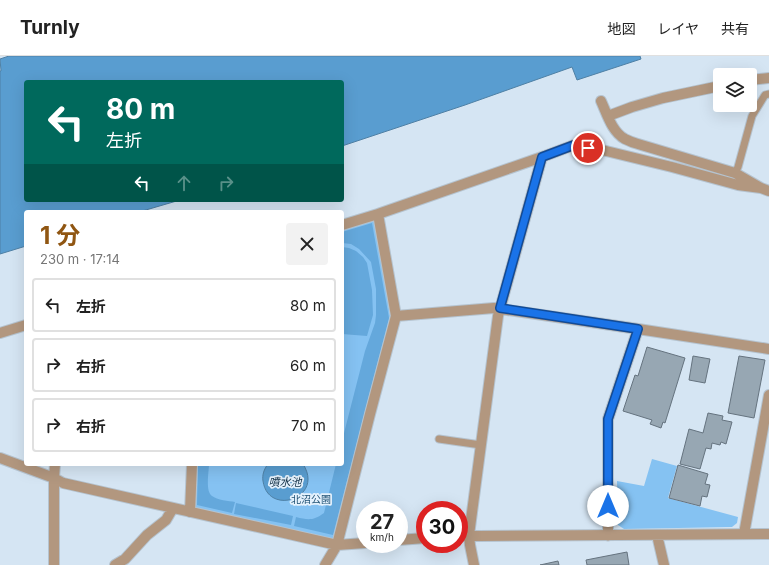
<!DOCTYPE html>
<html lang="ja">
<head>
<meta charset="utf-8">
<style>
	body { margin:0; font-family:Inter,"Noto Sans JP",sans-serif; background:#f2f2f2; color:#222; height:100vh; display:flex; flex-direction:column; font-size:15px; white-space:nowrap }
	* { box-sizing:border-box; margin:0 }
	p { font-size:13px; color:#767676 }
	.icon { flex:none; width:22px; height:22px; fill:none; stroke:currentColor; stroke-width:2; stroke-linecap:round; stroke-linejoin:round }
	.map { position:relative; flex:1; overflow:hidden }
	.details { position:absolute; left:24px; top:154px; width:320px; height:256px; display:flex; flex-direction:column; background:#fff; border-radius:4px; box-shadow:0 4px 16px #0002 }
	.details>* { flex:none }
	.banner { position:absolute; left:24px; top:24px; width:320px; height:122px; border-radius:4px; box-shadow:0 4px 16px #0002; background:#00695c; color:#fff; overflow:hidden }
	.buttons { position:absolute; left:713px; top:12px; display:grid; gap:8px }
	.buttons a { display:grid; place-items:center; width:44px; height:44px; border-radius:4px; background:#fff; box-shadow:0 4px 16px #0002; font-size:20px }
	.speed { position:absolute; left:356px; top:445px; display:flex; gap:8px; font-size:20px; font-weight:700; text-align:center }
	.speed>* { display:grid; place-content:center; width:52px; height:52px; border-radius:50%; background:#fff; box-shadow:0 4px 16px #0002; line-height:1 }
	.speed small { font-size:10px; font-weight:400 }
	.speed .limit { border:6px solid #d22; background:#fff; color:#111 }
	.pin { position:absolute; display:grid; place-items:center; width:34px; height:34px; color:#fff; margin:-17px; border:2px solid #fff; border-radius:50%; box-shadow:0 1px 4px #0007 }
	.me { position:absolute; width:44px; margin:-22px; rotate:0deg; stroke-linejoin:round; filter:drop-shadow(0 0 3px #0008) }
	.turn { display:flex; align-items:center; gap:14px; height:84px; padding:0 16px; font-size:18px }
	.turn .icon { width:52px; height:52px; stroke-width:2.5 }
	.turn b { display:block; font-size:28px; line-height:34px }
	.lanes { display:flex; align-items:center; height:38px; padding:0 16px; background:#0003; justify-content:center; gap:20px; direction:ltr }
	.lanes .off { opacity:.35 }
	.round { display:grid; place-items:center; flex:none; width:42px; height:42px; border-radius:4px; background:#f2f2f2 }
	.overview { display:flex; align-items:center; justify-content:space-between; height:68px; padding:0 16px }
	h1 { font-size:24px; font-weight:700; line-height:30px; color:#905612 }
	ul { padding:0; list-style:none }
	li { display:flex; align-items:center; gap:12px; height:54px; margin:0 8px 6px; padding:0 8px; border:2px solid #e0e0e0; border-radius:4px }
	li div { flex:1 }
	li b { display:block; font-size:15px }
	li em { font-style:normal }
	header { display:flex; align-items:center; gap:24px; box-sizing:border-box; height:56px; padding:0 20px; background:#fff; border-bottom:1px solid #e0e0e0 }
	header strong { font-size:19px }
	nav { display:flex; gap:22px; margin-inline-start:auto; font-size:14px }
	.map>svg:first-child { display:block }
	.green { fill:#85c2f2 }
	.forest { fill:#64a8dc }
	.water { fill:#599dd0; stroke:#4e80a5 }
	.building { fill:#97a7b3; stroke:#65737f }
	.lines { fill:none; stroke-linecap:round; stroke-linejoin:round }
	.lane-casing { stroke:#b5c3cf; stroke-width:9 }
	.street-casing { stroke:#b5c3cf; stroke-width:12 }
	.lane { stroke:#b2977f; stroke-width:7 }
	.street { stroke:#b2977f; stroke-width:10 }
	.route-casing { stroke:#114b97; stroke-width:10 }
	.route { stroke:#1a73e8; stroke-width:7 }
	.labels { text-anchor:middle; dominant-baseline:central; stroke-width:3.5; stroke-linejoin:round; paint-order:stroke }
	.park-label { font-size:10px; fill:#1e5073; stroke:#e5f2fd }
	.water-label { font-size:11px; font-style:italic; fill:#133147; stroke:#e5f2fd }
</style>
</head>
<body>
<header>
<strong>Turnly</strong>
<nav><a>地図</a><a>レイヤ</a><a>共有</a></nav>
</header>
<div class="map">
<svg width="769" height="509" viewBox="0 0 769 509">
	<rect width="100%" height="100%" fill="#d5e5f3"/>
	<path class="green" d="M376 161 390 260 336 484 192 453 194 408H342V172Z
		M652 403 677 410 668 442 738 461 737 467 732 471 624 473 618 469 617 425 644 430Z"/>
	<path class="forest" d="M372 167 389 262 333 479 294 470 296 461C308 464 313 465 324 457L336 408H342V385L365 295 375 267 376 259V233L371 206 359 193 351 188 342 187V176Z
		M342 191 349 192 356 195 363 201 367 207 372 234 373 259 367 280 342 278Z
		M198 408H209C209 416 205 435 212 440 217 444 229 445 235 446L232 457 197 449Z
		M236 447 293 460 291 469 234 458Z"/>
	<path class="water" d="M9 0H640L641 3 577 24 572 11 465 49 342 90V26H26V144H180L139 156H26V190L0 198V15H1L0 3Z
		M268 408H303C325 442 268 461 263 425 262 419 264 413 268 408Z"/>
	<path class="building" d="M647 291 685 302 665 367 663 366 661 372 650 368 652 364 623 355 635 319 638 320Z
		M693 300 710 303 705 327 689 324Z
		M739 300 765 304 754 362 728 357Z
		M708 357 723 360 722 364 732 366 726 388 721 386 720 389 712 387 711 393 706 392 700 413 680 408 689 373 703 377Z
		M678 409 708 418 705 428 710 429 707 441 702 440 700 450 669 442Z
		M627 496 629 509H587L586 504Z
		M558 505 559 509H540Z"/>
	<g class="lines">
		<defs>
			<path id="lane" d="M735 117 738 111 752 60 765 39 769 38
				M439 383 481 389"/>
			<path id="street" d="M750 24 769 22
				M601 45C607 58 612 76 625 83 629 85 634 87 638 88L735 117 761 132 769 135
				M608 60 632 51 663 42 720 30
				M542 101 574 89 602 94 672 111 738 129 761 132
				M342 169 378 158 542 101 498 260 469 479 470 489 474 509
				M396 260 494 252 638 273
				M0 277 26 269
				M0 402 54 422 63 427 337 489 365 487
				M190 456 192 408
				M744 478 769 339
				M657 479 664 509
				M459 480H479L769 478
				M608 480V363L638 273 769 293
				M399 484 425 482
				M54 509V422L55 408
				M115 509 125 503 147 479 166 464 173 452
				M325 509 337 489 370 358 396 260 378 158"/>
		</defs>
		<use href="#lane" class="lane-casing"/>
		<use href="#street" class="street-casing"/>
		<use href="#lane" class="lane"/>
		<use href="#street" class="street"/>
	</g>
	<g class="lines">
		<defs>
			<path id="route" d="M588 92 574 89 542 101 500 252 638 273 608 363V450"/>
		</defs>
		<use href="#route" class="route-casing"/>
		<use href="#route" class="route"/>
	</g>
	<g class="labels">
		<g class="park-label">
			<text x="311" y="443">北沼公園</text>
		</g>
		<g class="water-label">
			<text x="285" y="426">噴水池</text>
		</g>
	</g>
</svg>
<div class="buttons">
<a><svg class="icon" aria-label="layers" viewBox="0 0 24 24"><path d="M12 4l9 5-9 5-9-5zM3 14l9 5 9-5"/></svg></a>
</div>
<div class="speed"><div>27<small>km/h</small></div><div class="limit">30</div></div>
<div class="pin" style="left:588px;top:92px;background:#d93025"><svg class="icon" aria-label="arrive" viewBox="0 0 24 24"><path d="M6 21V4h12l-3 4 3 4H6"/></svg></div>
<svg class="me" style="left:608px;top:450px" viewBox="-20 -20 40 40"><circle r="19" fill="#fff"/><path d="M0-13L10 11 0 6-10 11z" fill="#1a73e8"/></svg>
<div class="banner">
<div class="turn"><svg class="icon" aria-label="left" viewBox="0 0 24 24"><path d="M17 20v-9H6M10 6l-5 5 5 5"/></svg><div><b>80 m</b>左折</div></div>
<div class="lanes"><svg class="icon" aria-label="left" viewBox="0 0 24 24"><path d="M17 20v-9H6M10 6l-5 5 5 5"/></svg><svg class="icon off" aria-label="ahead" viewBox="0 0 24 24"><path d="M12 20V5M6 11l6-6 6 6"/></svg><svg class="icon off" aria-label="right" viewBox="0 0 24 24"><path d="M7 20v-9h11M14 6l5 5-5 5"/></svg></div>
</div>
<section class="details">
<div class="overview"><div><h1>1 分</h1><p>230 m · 17:14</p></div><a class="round"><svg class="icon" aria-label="close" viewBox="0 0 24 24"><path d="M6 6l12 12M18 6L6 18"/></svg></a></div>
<ul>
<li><svg class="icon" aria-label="left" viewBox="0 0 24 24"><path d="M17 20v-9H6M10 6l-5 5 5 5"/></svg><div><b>左折</b></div><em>80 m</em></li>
<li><svg class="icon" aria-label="right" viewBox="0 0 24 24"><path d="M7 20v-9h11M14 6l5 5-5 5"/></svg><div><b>右折</b></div><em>60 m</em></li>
<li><svg class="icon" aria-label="right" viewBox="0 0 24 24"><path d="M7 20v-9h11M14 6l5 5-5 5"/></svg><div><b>右折</b></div><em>70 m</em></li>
</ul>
</section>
</div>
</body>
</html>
